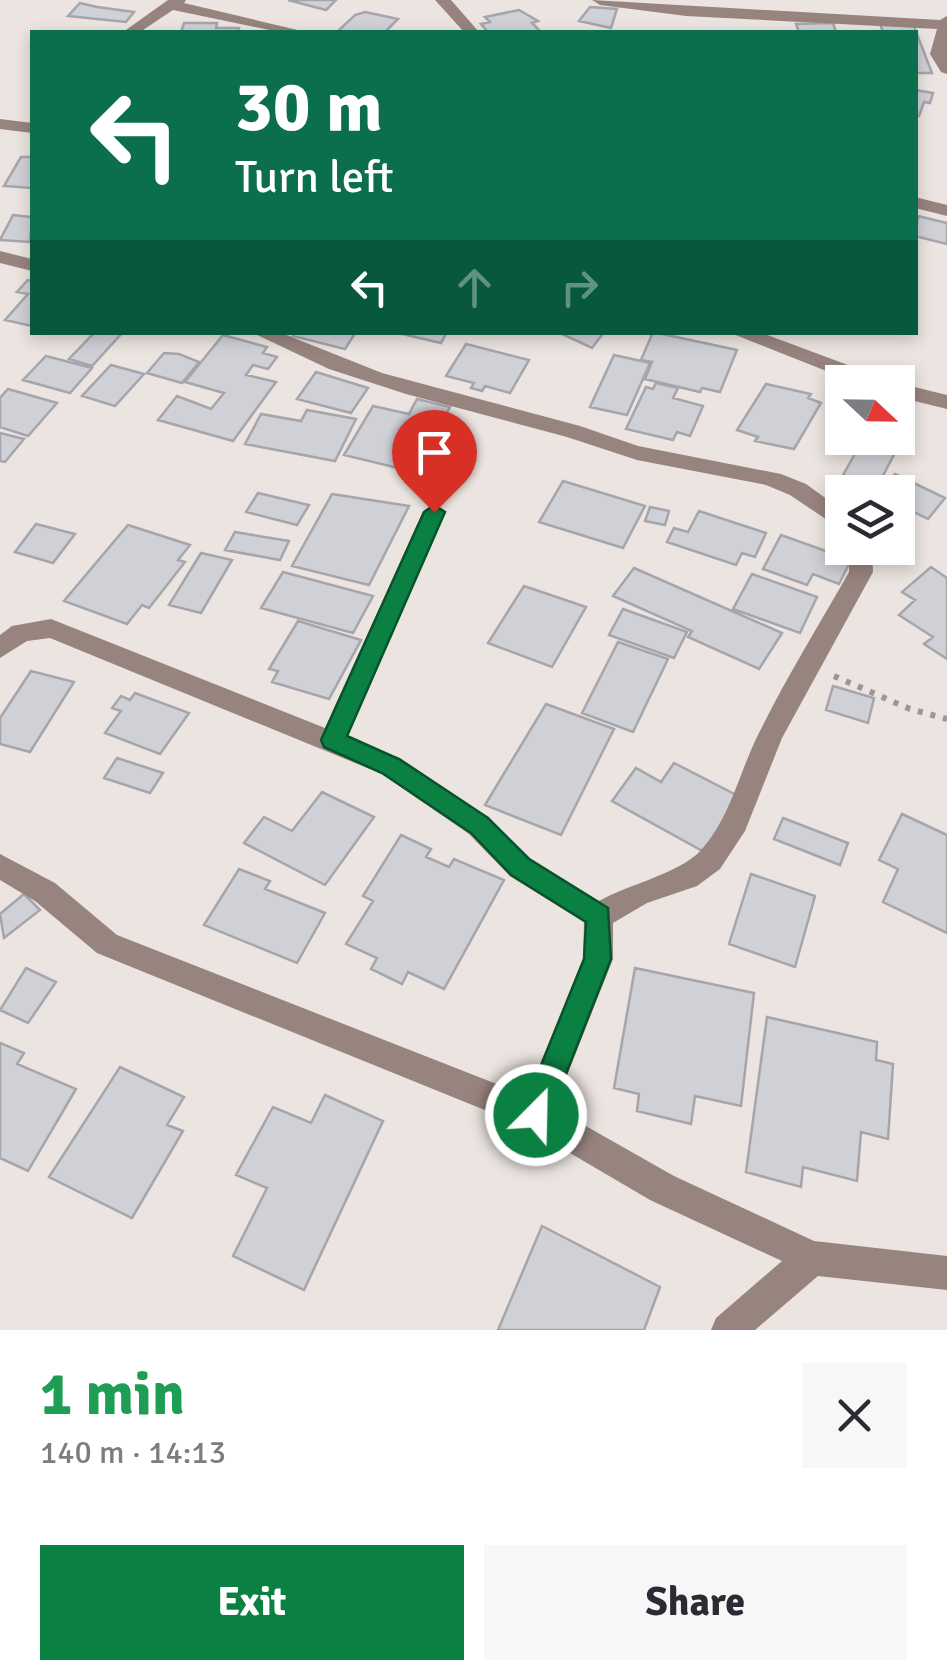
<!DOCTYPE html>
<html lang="en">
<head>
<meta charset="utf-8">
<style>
	body { margin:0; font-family:Signika,sans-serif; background:#f7f7f7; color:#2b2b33; height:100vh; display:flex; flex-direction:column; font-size:38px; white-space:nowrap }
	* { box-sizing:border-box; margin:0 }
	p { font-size:32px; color:#7c7c81 }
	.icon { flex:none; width:55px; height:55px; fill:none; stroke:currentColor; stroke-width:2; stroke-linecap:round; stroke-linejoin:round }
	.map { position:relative; height:1330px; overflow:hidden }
	.panel { display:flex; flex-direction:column; background:#fff; flex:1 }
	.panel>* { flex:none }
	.banner { position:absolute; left:30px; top:30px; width:888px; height:305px; border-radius:0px; box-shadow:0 5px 15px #0003; background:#0b6e4f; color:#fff; overflow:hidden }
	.needle { width:65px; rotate:112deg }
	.fabs { position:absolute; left:825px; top:365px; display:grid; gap:20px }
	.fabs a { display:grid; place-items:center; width:90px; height:90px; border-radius:0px; background:#fff; box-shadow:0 5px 15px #0003; font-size:50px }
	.pin { position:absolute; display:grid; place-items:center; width:85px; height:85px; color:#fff; margin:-102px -42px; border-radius:50% 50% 50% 0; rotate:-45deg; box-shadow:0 0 10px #0007 }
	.pin .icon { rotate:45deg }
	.me { position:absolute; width:110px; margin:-55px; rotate:23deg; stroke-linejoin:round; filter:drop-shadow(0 0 8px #0008) }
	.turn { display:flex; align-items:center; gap:35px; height:210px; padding:0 40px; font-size:45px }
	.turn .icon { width:130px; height:130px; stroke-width:2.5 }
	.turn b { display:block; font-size:70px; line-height:85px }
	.lanes { display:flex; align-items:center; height:95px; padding:0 40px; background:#0003; justify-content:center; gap:50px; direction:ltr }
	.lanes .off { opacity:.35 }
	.round { display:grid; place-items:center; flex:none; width:105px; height:105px; border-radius:0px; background:#f7f7f7 }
	.summary { display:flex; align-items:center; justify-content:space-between; height:170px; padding:0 40px }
	h1 { font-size:60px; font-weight:800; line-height:75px; color:#1e9e55 }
	.action { display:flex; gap:20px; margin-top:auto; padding:20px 40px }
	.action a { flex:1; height:115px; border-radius:0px; background:#0b8043; color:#fff; font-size:40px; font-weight:800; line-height:115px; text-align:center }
	.action a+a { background:#f7f7f7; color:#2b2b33 }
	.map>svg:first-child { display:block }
	.building { fill:#d0d0d7; stroke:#a5a5ab; stroke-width:2.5 }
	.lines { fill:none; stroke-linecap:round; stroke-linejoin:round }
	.path { stroke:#9c9794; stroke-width:6; stroke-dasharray:5 8; stroke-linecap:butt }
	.minor { fill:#98847e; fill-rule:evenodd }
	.route { fill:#0b8043; stroke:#07532c; stroke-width:2.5 }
</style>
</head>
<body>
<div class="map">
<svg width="947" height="1330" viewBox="0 0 947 1330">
	<rect width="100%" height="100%" fill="#ebe4e0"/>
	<path class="building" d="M288 0H336L326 10Z
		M80 3 97 7 134 12 126 22 68 16Z
		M590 7 617 9 611 28 579 21Z
		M519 10 538 21 532 23 541 32 487 31 481 24 490 22 485 17Z
		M365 12 398 19 385 32H337L355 15Z
		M184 23H217L216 28H239L238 32H181Z
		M833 23 836 32H799L796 24Z
		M880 24H913L932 73H915V32H883Z
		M915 90 933 93 930 103 924 102 919 116 915 115Z
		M21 157H32V188L4 186Z
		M13 215 32 217 30 242 0 240Z
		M918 216 947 223V244L915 236Z
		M28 280 32 281V326L5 320 28 294 17 292Z
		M95 332H123L92 366 69 359Z
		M296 332H356L345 349 293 336Z
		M394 332H447L441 343Z
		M558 332H604L592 348Z
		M653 332 737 350 720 392 702 388 700 392 645 379 652 362 641 360Z
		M223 335 267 347 263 353 277 357 268 369 253 365 246 375 276 382 233 441 158 420 177 396 211 409 224 393 185 382Z
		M466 344 529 360 510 393 485 386 482 391 471 388 474 383 446 376Z
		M164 353 179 354 199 362 182 383 147 373Z
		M614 355 650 363 627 415 590 407Z
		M46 356 92 368 70 393 23 380Z
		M111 365 144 374 115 406 82 396Z
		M316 372 368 388 351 413 297 399Z
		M656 383 678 388 673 398 703 406 690 436 677 432 673 440 626 429 646 387 653 389Z
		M766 384 811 394 808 398 821 403 794 449 755 441 758 437 737 430Z
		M8 389 57 403 28 436 0 427V398Z
		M417 399 450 407 439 427 448 430 443 440 433 438 415 472 344 455 373 406 409 414Z
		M307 410 356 419 335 461 245 444 261 414 301 421Z
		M0 433 24 439 5 462 0 461Z
		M864 438 898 447 877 487 843 475Z
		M895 474 945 498 928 519 898 504V492H879Z
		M563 481 645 506 623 548 539 522Z
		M258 493 309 505 297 525 246 512Z
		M332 494 409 506 369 585 292 566Z
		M650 507 669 511 665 525 645 521Z
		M699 511 766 533 755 557 742 553 736 565 667 542 674 528 688 532Z
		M36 524 75 534 53 563 15 552Z
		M128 525 190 545 178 560 185 562 149 608 142 605 127 624 64 601Z
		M235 532 289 541 280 560 225 550Z
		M781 535 851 560 839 584 813 574 807 585 763 569Z
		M201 553 232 560 201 613 169 605Z
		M931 567 947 578V659L924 644 933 637 899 615 915 600 902 592Z
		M634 568 782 633 759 669 688 637 692 631 613 596Z
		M283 572 373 596 353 633 261 608Z
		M752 574 817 597 800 633 733 609Z
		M524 586 586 607 552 667 488 643Z
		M623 609 687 632 674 658 609 635Z
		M298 621 361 640 329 699 272 682 278 671 269 669Z
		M618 642 668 659 633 732 582 713Z
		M31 671 74 682 30 752 0 744V718Z
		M833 686 874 698 868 723 826 710Z
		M135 693 189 713 160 754 105 733 121 711 112 708 121 696 130 700Z
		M546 704 614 729 561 835 485 805Z
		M117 758 163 773 150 793 104 778Z
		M674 763 744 799 708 854 612 801 636 768 661 782Z
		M322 792 374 817 325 885 244 843 264 817 292 831Z
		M902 814 947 835V933L883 902 898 869 879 860Z
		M783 818 848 843 840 865 774 839Z
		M401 835 431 849 426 857 449 867 454 859 504 880 444 989 408 972 402 984 371 969 377 958 346 944 373 901 363 896Z
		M239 869 270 881 265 889 325 913 297 963 204 925Z
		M751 874 815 896 795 967 729 944Z
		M24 894 40 910 4 938 0 914Z
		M26 968 56 982 28 1023 0 1010Z
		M635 968 754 993 741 1106 695 1096 691 1124 637 1111 639 1094 614 1088Z
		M767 1017 877 1042 876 1060 893 1064 888 1139 861 1132 857 1181 803 1167 801 1187 746 1172Z
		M0 1043 24 1053 17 1064 76 1089 28 1171 0 1158Z
		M120 1067 184 1097 167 1125 183 1131 132 1218 49 1177Z
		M325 1095 383 1121 304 1290 233 1256 267 1188 236 1175 273 1107 311 1123Z
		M542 1226 660 1287 644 1330H498Z"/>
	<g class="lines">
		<path class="path" d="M834 676 910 709 947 719"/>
		<path class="minor" d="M168 0H186L184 3 306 32H279L173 10 140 32H123Z
			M435 0H451L479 32H464Z
			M592 0 940 20 947 16V74L941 72 930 54 937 29 686 16 600 5Z
			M0 119 32 123V133L0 129Z
			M915 197 947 205V216L915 208Z
			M0 251 32 259V271L0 263Z
			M251 332H279L382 373 580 426 638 446 781 474 806 484 842 510V530L790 495 766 485 637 460 567 437 406 394 329 369Z
			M728 332H759L880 377 883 382H854Z
			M898 383 947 395V409L898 397Z
			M434 504 445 512 347 737 400 758 489 818 530 858 599 901C629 884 681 873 701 850 731 817 739 772 759 733 786 678 819 625 849 572V548H872L873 572 782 738 745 831 720 869 697 886 647 903 613 923V959L554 1108 674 1176 814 1241 947 1256V1290L818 1276 755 1330H711L716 1318 782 1261 650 1200 524 1126 97 953 35 901 0 880V854L55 883 117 935 527 1096 583 959 584 922 510 876 469 834 382 774 50 638 27 641 0 658V635L12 626 51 619 325 728 423 512Z"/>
	</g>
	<path class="route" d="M434 505 445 512 347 736 399 759 488 818 529 859 608 908 611 959 546 1125 536 1129 525 1125 521 1115 584 959 586 922 511 875 471 833 382 773 324 747 321 740 424 512Z"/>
</svg>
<div class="fabs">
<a><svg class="needle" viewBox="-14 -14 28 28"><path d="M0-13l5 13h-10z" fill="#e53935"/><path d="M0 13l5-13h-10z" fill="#7c7c81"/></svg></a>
<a><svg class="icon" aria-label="layers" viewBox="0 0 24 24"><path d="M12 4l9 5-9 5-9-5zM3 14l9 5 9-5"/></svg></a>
</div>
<div class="pin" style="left:434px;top:512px;background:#d93025"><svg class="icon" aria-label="arrive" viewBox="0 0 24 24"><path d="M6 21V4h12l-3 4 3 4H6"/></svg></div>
<svg class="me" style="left:536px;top:1115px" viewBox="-20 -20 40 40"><circle r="17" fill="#0b8043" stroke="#fff" stroke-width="3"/><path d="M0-11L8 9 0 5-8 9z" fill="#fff"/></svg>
<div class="banner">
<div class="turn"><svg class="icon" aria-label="left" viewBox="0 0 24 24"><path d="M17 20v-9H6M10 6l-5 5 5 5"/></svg><div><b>30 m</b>Turn left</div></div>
<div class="lanes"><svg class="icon" aria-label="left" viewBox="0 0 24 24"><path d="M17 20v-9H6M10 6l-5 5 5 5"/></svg><svg class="icon off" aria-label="ahead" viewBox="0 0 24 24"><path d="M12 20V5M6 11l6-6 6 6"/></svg><svg class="icon off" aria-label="right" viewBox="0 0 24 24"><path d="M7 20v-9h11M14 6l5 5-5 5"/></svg></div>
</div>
</div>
<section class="panel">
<div class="summary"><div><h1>1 min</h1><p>140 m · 14:13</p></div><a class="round"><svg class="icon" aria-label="close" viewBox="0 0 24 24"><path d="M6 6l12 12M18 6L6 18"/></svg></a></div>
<div class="action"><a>Exit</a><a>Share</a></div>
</section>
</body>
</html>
